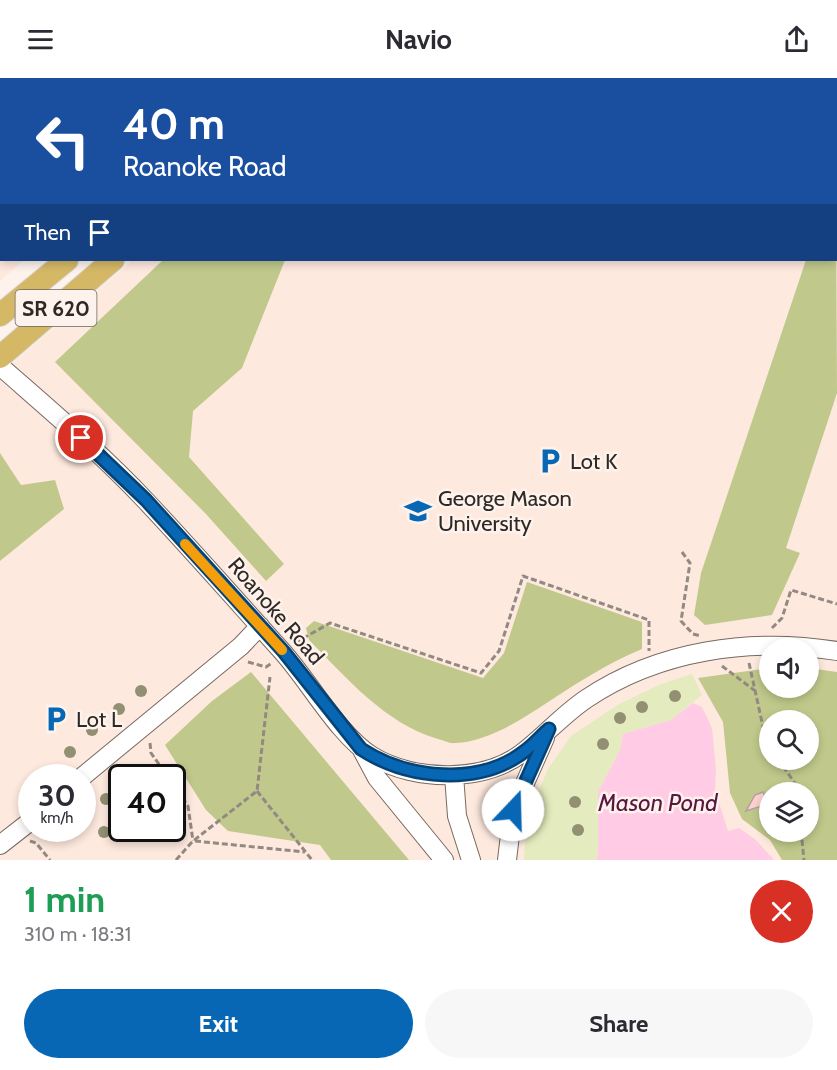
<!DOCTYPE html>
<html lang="en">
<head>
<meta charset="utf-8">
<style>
	body { margin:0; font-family:Cabin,sans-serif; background:#f7f7f7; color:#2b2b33; height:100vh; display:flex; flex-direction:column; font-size:22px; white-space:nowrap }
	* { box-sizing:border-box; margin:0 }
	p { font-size:20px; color:#7c7c81 }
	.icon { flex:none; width:33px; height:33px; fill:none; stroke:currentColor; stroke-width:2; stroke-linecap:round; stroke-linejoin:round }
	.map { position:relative; height:782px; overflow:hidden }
	.drawer { display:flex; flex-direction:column; background:#fff; flex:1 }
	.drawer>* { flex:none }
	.banner { position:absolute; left:0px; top:0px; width:837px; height:183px; box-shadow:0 3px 9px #0003; background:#1a4fa0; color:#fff; overflow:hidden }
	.controls { position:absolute; left:759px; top:560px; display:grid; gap:12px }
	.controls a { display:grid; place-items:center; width:60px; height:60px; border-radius:50%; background:#fff; box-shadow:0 3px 9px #0003; font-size:30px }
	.speed { position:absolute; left:18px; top:686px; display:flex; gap:12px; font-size:30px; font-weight:700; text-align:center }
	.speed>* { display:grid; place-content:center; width:78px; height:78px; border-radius:50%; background:#fff; box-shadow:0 3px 9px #0003; line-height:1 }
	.speed small { font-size:15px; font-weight:400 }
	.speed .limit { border:3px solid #111; border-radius:9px; background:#fff; color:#111 }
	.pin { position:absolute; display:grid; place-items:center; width:51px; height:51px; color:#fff; margin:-26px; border:3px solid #fff; border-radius:50%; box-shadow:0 2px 6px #0007 }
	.me { position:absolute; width:66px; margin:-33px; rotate:21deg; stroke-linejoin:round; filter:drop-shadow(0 0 4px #0008) }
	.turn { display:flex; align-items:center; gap:21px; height:126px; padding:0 24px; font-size:27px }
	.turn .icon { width:78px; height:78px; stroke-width:2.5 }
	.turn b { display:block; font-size:42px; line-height:51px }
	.then { display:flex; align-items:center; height:57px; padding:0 24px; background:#0003; gap:12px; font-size:22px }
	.round { display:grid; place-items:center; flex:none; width:63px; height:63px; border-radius:32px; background:#f7f7f7 }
	.head { display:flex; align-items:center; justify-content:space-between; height:102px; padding:0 24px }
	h1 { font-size:36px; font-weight:700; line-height:45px; color:#1e9e55 }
	.cta { display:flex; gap:12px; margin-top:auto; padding:12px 24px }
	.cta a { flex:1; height:69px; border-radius:36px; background:#0867b4; color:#fff; font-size:24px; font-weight:700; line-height:69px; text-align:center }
	.cta a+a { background:#f7f7f7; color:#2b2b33 }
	header { display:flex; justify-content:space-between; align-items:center; height:78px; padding:0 24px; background:#fff; font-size:27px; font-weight:700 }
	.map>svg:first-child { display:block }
	.built { fill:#fee9de; fill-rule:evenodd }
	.green { fill:#e4ebbe }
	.forest { fill:#c0c98b; fill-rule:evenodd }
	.water { fill:#ffcbe5 }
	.building { fill:#fdd1d0; stroke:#b49f9f; stroke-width:1.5 }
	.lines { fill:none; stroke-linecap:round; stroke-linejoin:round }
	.minor-casing { stroke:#796960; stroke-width:20 }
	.major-casing { stroke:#d5d4d3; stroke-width:24 }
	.path { stroke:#928983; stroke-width:3; stroke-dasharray:6 3; stroke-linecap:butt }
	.minor { stroke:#fff; stroke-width:18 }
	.major { stroke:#d5b866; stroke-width:22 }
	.tree { fill:#928f72 }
	.route-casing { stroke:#054375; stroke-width:15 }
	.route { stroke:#0867b4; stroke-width:10 }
	.slow { stroke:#f59e0b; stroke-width:10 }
	.labels { text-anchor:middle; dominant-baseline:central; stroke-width:5; stroke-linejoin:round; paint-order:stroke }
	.shield { fill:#fef3ec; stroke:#6d6560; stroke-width:1.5 }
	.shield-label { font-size:21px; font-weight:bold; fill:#2f2824 }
	.poi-label { font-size:22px; fill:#2f2824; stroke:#fef3ec; text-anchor:start }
	.street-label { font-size:22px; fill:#2f2824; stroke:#fef3ec }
	.water-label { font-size:24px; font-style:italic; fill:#5b1541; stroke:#fef3ec }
</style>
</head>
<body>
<header><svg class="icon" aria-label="menu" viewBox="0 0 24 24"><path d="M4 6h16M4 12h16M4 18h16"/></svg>Navio<svg class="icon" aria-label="share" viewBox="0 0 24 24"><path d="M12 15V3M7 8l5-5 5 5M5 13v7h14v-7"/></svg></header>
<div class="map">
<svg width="837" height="782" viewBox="0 0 837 782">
	<rect width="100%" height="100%" fill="#fef3ec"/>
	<path class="built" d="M0 0H219L2 2V182H24L0 203Z
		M308 0H837V782H0V296L133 182H836V2ZM770 570H808V609H770ZM770 642H808V681H770ZM32 699H82V750H32ZM122 699H172V750H122ZM770 714H808V753H770Z"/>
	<path class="green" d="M692 596 702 617 671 642 623 656 620 672 598 714V776L596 782H524L526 742 548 691 571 658 619 626 661 606Z"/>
	<path class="forest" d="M836 118 837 315 786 470 800 475 772 537 705 547 694 537 701 495 806 182H836Z
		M163 182H285L242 290 193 333 189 379 284 486 266 503 205 435 55 284Z
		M0 375 21 407 55 402 64 431 0 483Z
		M527 504 642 544V571C605 586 573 608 539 630 516 645 484 664 455 665 450 666 443 662 438 661 384 645 347 600 309 562L306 550 314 543 483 600 504 575Z
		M769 590 770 609H808L809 590 837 594V782H782L770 762 742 741 730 715 723 644 698 600ZM770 642H808V681H770ZM770 714H808V753H770Z
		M251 594 409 782H331L320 767 228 753 206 732 165 667 212 623Z"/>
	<path class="water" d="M693 625 702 629 712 650 716 691 715 712 728 753 739 750 756 762 774 782H596L598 776V714L620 672 623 656 671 642Z"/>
	<path class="building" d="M763 714 768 726 746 733 755 717Z"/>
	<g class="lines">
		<defs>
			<path id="minor" d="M27 2V0
				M0 43 2 41
				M836 89H837
				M0 288C50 332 101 375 146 423 192 472 236 522 280 571 308 601 338 657 372 678 415 704 486 705 526 672 547 655 564 636 586 621 659 572 751 559 837 573
				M362 672 377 700 444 782
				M454 697 457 738 471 782
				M82 699 241 568 260 548
				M0 767 32 742
				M507 782 513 732 545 660"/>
			<path id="major" d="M248 2 249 0
				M287 2 288 0
				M0 237 67 182
				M0 279 113 182"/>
		</defs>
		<use href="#minor" class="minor-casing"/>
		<use href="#major" class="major-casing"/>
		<path class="path" d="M682 474 690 485 681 543 693 556 701 558
			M772 550 782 540 791 512 837 526
			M295 565 330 545 481 595 499 573 523 498 649 542V573
			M248 584 266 589 272 585
			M749 585 765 658 770 665
			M722 588 754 612
			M150 665 151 675 168 699
			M778 681 801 714
			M172 705 188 728 193 763
			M257 713 312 782
			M801 753 804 782
			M30 763 36 765 50 782
			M195 763 305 774
			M176 782 193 763 257 713 270 599"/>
		<use href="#minor" class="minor"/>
		<use href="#major" class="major"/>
	</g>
	<g class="tree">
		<circle cx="141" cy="613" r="6"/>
		<circle cx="675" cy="618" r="6"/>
		<circle cx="642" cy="629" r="6"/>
		<circle cx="119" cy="631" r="6"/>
		<circle cx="620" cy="640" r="6"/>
		<circle cx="92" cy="652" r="6"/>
		<circle cx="603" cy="666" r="6"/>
		<circle cx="70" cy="674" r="6"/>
		<circle cx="106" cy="721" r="6"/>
		<circle cx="575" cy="724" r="6"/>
		<circle cx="578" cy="752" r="6"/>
		<circle cx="104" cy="754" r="6"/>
	</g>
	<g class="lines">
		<defs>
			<path id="route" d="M81 360 146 422 284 574 361 671C407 701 479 709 525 673 534 666 541 658 549 651L513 732"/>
		</defs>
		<use href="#route" class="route-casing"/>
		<use href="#route" class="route"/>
		<path class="slow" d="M185 466 282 572"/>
	</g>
	<defs>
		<symbol id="parking-bare" viewBox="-9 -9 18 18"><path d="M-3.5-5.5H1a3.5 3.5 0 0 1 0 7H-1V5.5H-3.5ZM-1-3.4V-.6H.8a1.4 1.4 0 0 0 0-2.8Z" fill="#0867b4" stroke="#fef3ec" stroke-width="2.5" paint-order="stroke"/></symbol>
		<symbol id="university-bare" viewBox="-9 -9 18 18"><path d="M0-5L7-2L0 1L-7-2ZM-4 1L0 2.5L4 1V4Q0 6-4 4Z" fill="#0867b4" stroke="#fef3ec" stroke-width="2.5" paint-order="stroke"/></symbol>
	</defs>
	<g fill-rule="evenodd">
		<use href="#parking-bare" x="531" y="364" width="38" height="38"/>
		<use href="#university-bare" x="399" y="414" width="38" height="38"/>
		<use href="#parking-bare" x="37" y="622" width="38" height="38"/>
	</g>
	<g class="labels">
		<rect class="shield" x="15.5" y="212" width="81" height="36" rx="4.5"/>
		<g class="shield-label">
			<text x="56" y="230">SR 620</text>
		</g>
		<g class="poi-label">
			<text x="570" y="383">Lot K</text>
			<text x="438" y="420">George Mason<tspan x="438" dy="25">University</tspan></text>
			<text x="76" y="641">Lot L</text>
		</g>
		<g class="street-label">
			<text transform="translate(276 533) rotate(49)">Roanoke Road</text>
		</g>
		<g class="water-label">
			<text x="658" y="724">Mason Pond</text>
		</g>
	</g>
</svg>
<div class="controls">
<a><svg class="icon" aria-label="sound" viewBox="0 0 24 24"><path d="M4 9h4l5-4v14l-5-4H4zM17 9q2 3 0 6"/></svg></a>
<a><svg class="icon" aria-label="search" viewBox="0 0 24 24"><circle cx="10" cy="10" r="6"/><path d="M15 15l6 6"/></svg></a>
<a><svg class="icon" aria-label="layers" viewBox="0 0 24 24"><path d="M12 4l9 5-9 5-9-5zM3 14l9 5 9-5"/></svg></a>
</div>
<div class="speed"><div>30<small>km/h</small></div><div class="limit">40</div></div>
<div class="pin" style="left:81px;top:360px;background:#d93025"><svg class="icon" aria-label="arrive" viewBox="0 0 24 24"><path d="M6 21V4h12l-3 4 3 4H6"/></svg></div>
<svg class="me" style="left:513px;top:732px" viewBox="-20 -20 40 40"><circle r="19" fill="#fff"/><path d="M0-13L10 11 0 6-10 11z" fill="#0867b4"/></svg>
<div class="banner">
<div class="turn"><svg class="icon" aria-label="left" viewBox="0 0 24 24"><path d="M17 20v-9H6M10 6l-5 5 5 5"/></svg><div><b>40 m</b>Roanoke Road</div></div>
<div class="then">Then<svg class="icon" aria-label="arrive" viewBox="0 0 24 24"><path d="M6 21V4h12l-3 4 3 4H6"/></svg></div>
</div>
</div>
<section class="drawer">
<div class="head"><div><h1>1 min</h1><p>310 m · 18:31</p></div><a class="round" style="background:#d93025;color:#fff"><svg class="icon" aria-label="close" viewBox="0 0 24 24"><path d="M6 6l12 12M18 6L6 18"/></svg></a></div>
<div class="cta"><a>Exit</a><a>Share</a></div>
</section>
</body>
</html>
